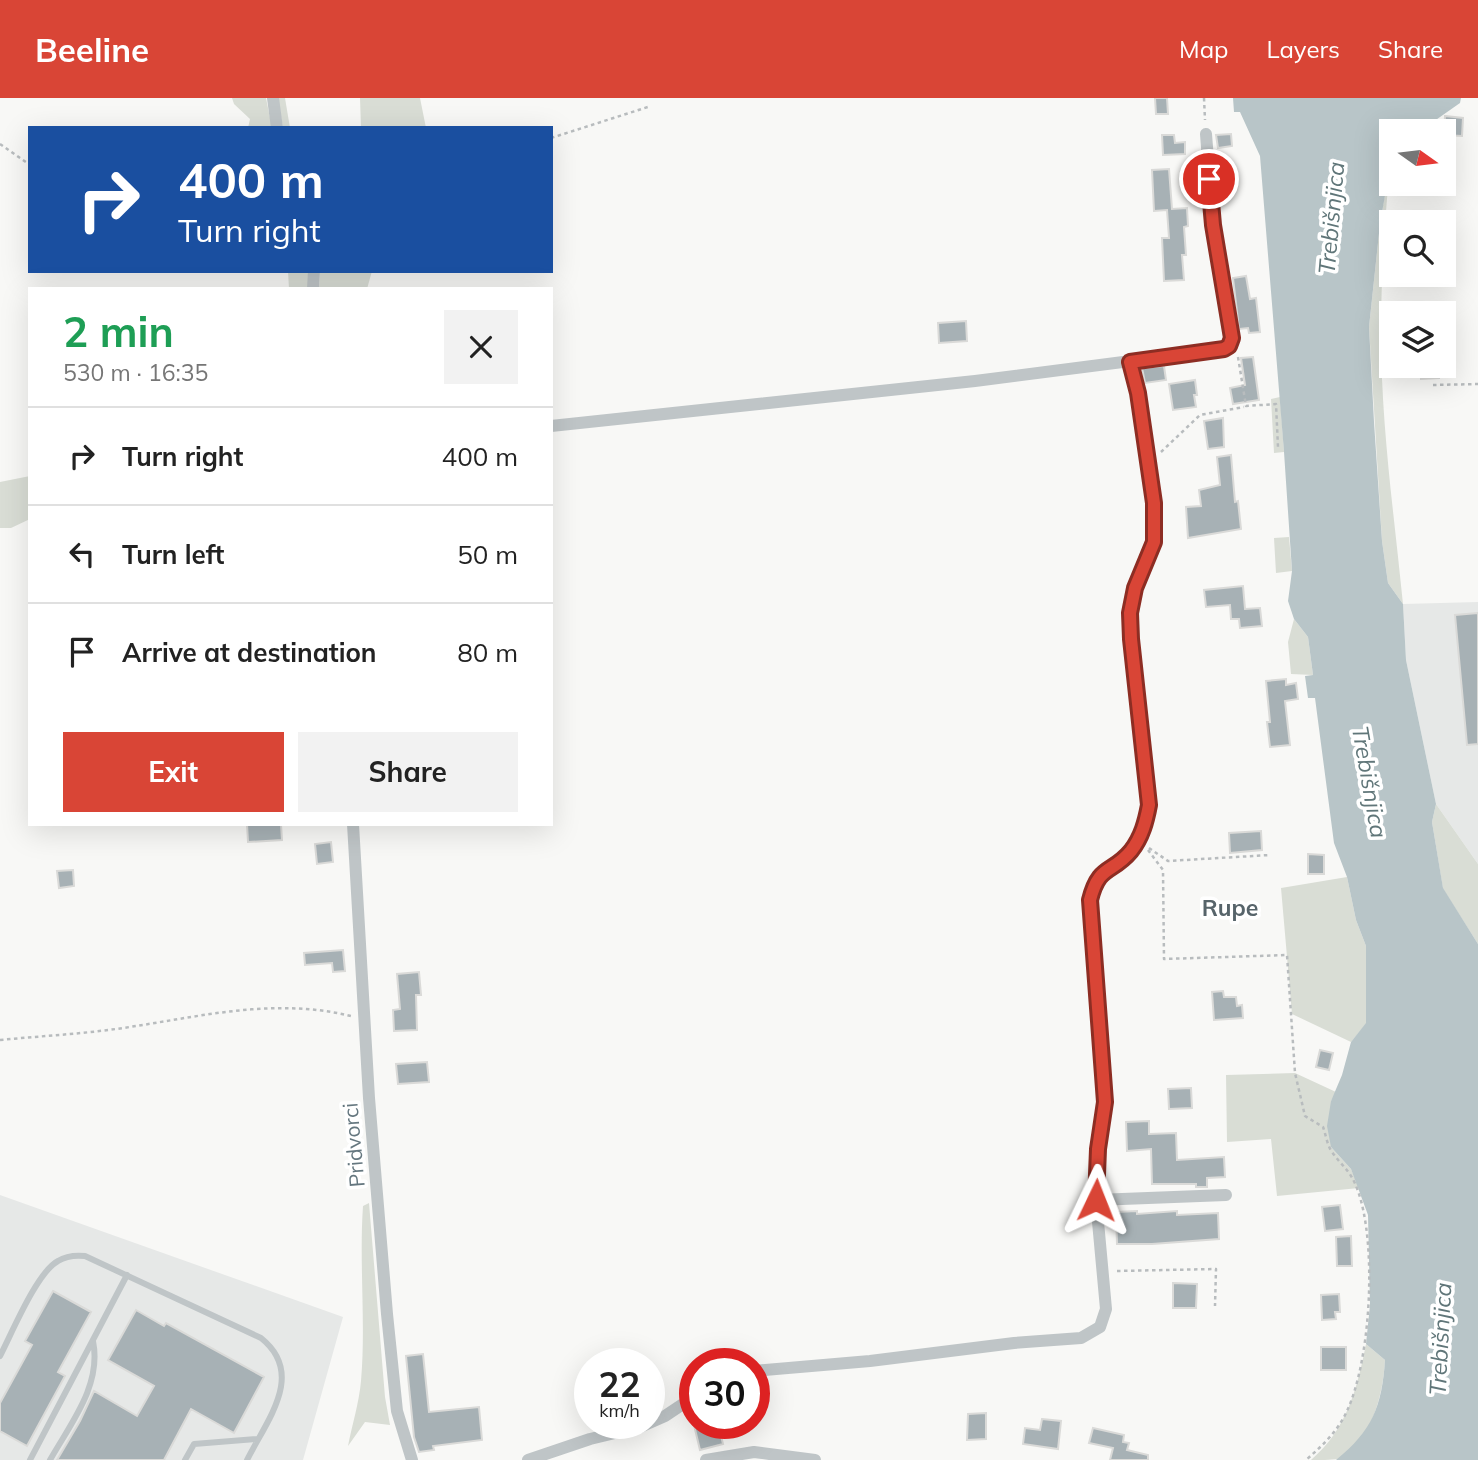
<!DOCTYPE html>
<html lang="en">
<head>
<meta charset="utf-8">
<style>
	body { margin:0; font-family:Mulish,sans-serif; background:#f2f2f2; color:#222; height:100vh; display:flex; flex-direction:column; font-size:26px; white-space:nowrap }
	* { box-sizing:border-box; margin:0 }
	p { font-size:23px; color:#767676 }
	.icon { flex:none; width:38px; height:38px; fill:none; stroke:currentColor; stroke-width:2; stroke-linecap:round; stroke-linejoin:round }
	.map { position:relative; flex:1; overflow:hidden }
	.side { position:absolute; left:28px; top:189px; width:525px; height:539px; display:flex; flex-direction:column; background:#fff; border-radius:0px; box-shadow:0 7px 28px #0002 }
	.side>* { flex:none }
	.guide { position:absolute; left:28px; top:28px; width:525px; height:147px; border-radius:0px; box-shadow:0 7px 28px #0002; background:#1a4fa0; color:#fff; overflow:hidden }
	.needle { width:46px; rotate:104deg }
	.buttons { position:absolute; left:1379px; top:21px; display:grid; gap:14px }
	.buttons a { display:grid; place-items:center; width:77px; height:77px; border-radius:0px; background:#fff; box-shadow:0 7px 28px #0002; font-size:35px }
	.speed { position:absolute; left:574px; top:1250px; display:flex; gap:14px; font-size:35px; font-weight:700; text-align:center }
	.speed>* { display:grid; place-content:center; width:91px; height:91px; border-radius:50%; background:#fff; box-shadow:0 7px 28px #0002; line-height:1 }
	.speed small { font-size:18px; font-weight:400 }
	.speed .limit { border:10px solid #d22; background:#fff; color:#111 }
	.pin { position:absolute; display:grid; place-items:center; width:60px; height:60px; color:#fff; margin:-30px; border:4px solid #fff; border-radius:50%; box-shadow:0 2px 7px #0007 }
	.me { position:absolute; width:77px; margin:-38px; rotate:2deg; stroke-linejoin:round; filter:drop-shadow(0 0 5px #0008) }
	.turn { display:flex; align-items:center; gap:24px; height:147px; padding:0 35px; font-size:32px }
	.turn .icon { width:91px; height:91px; stroke-width:2.5 }
	.turn b { display:block; font-size:49px; line-height:60px }
	.round { display:grid; place-items:center; flex:none; width:74px; height:74px; border-radius:0px; background:#f2f2f2 }
	.summary { display:flex; align-items:center; justify-content:space-between; height:119px; padding:0 35px }
	h1 { font-size:42px; font-weight:700; line-height:52px; color:#1e9e55 }
	.primary-button { display:flex; gap:14px; margin-top:auto; padding:14px 35px }
	.primary-button a { flex:1; height:80px; border-radius:0px; background:#d94536; color:#fff; font-size:28px; font-weight:700; line-height:80px; text-align:center }
	.primary-button a+a { background:#f2f2f2; color:#222 }
	ul { padding:0; list-style:none }
	li { display:flex; align-items:center; gap:21px; height:98px; padding:0 35px; border-top:2px solid #e0e0e0 }
	li div { flex:1 }
	li b { display:block; font-size:26px }
	li em { font-style:normal }
	header { display:flex; align-items:center; gap:42px; box-sizing:border-box; height:98px; padding:0 35px; background:#d94536; color:#fff }
	header strong { font-size:33px }
	nav { display:flex; gap:38px; margin-inline-start:auto; font-size:24px }
	.map>svg:first-child { display:block }
	.built { fill:#e6e8e7 }
	.green { fill:#d9ddd5 }
	.water { fill:#b8c5c8 }
	.building { fill:#a7b1b5; stroke:#dadad8; stroke-width:2 }
	.lines { fill:none; stroke-linecap:round; stroke-linejoin:round }
	.path { stroke:#b8bcbe; stroke-width:2.5; stroke-dasharray:3.5 3.5; stroke-linecap:butt }
	.service { stroke:#bfc5c7; stroke-width:6 }
	.minor { stroke:#bfc5c7; stroke-width:12 }
	.route-casing { stroke:#8d2d23; stroke-width:18 }
	.route { stroke:#d94536; stroke-width:12 }
	.labels { text-anchor:middle; dominant-baseline:central; stroke-width:7; stroke-linejoin:round; paint-order:stroke }
	.street-label { font-size:21px; fill:#65777f; stroke:#fff }
	.water-label { font-size:23px; font-style:italic; fill:#607679; stroke:#fff }
	.neighbourhood-label { font-size:23px; font-weight:bold; fill:#57646a; stroke:#fff }
</style>
</head>
<body>
<header>
<strong>Beeline</strong>
<nav><a>Map</a><a>Layers</a><a>Share</a></nav>
</header>
<div class="map">
<svg width="1478" height="1362" viewBox="0 0 1478 1362">
	<rect width="100%" height="100%" fill="#f8f8f6"/>
	<path class="built" d="M1478 504V766L1436 706 1406 562 1403 506Z
		M0 1097 343 1219 303 1362H0Z"/>
	<path class="green" d="M232 0H266L272 30H248L250 21 234 6Z
		M278 0H285L290 30H283Z
		M360 0H420L426 30H361Z
		M1390 65C1385 122 1381 178 1381 235 1381 326 1394 416 1403 506L1388 485 1382 443 1369 229 1380 126Z
		M288 173H310L309 191H289Z
		M320 173H372L367 191H319Z
		M1280 299 1284 354 1274 355 1271 301Z
		M30 378V421L11 430H0V384Z
		M1289 439 1292 473 1276 475 1274 440Z
		M1294 521 1308 539 1313 577 1291 576 1288 544Z
		M1436 706 1478 766V846L1443 791 1432 724Z
		M1347 779 1356 822 1366 848V926L1351 944 1292 916 1281 790Z
		M1295 975 1336 994 1331 1003V1049L1351 1071 1359 1090 1277 1098 1271 1041 1227 1044 1226 977Z
		M369 1105 385 1299 390 1327 365 1324 348 1348C352 1327 359 1305 361 1283 366 1225 359 1166 363 1108Z
		M1366 1246 1385 1262C1383 1297 1372 1343 1338 1361 1331 1362 1319 1362 1311 1362 1347 1331 1357 1291 1366 1246Z"/>
	<path class="water" d="M1233 0H1461L1460 5 1420 33H1391V63L1380 126 1369 229 1374 324 1382 443 1388 485 1403 506 1406 562 1436 706 1432 724 1443 790 1478 846V1362H1336C1372 1333 1382 1308 1385 1262L1366 1246 1370 1207 1368 1117 1351 1071 1331 1049 1327 1028 1331 1003 1342 977 1351 944 1366 925V848L1356 822 1347 779 1334 745 1315 600H1308L1305 578 1313 577 1308 539 1294 521 1288 503 1292 473 1284 354 1260 58 1240 14H1234Z"/>
	<path class="building" d="M1155 0H1167L1168 16H1156Z
		M1445 18 1463 20 1462 38 1444 37Z
		M1231 36 1232 48 1218 50 1216 37Z
		M1162 37H1174L1175 45 1185 44V56L1163 57Z
		M1169 71 1172 111 1187 110 1188 128 1184 129 1186 157H1182L1184 182 1164 183 1162 140H1169L1167 112 1154 113 1152 72Z
		M1246 178 1250 201 1256 200 1260 234 1249 235 1248 230 1239 231 1233 180Z
		M966 223 967 243 939 245 938 225Z
		M1253 259 1259 302 1233 306 1230 290 1245 287 1241 260Z
		M1164 268 1166 282 1145 285 1142 270Z
		M1421 268H1439V280L1421 281Z
		M1195 282 1197 297H1194L1196 309 1173 312 1169 286Z
		M1223 320 1224 349 1208 351 1204 323Z
		M1231 357 1235 404 1238 403 1241 431 1188 440 1186 409 1201 408 1199 392 1220 387 1217 359Z
		M1243 488 1245 511 1260 510 1262 528 1240 530 1239 521H1231L1230 507 1206 509 1204 492Z
		M1478 515V646L1467 647 1455 517Z
		M1286 581V587L1296 585 1298 601 1285 603 1290 647 1270 649 1267 624H1270L1266 583Z
		M247 726H281L282 742 248 744Z
		M1261 733 1262 752 1230 755 1229 735Z
		M331 744 333 764 317 766 315 746Z
		M1308 756 1324 757V776H1308Z
		M73 772 74 788 59 790 57 773Z
		M343 852 345 873 333 874 332 865 305 867 304 855Z
		M419 874 421 897H416L417 932 394 933 393 912 400 911 397 876Z
		M1223 893 1224 899H1236L1237 908 1242 907 1243 920 1214 922 1212 894Z
		M1320 952 1333 955 1329 972 1316 969Z
		M427 964 429 984 398 986 396 966Z
		M1191 990 1192 1010 1169 1011 1168 991Z
		M1149 1023V1036L1176 1035 1177 1062 1224 1059 1225 1079 1207 1080V1089H1196V1086H1152L1151 1051 1127 1053 1126 1024Z
		M1340 1107 1343 1131 1325 1133 1322 1109Z
		M1137 1113V1116L1177 1113V1117L1218 1115 1219 1141 1152 1146H1117L1116 1114Z
		M1351 1138 1352 1168H1337L1336 1139Z
		M1173 1185 1197 1186 1196 1210H1173Z
		M53 1193 91 1214 58 1274 65 1278 27 1348 0 1333V1305L32 1247 25 1243Z
		M1339 1196 1340 1214H1335L1336 1221 1322 1222 1321 1197Z
		M136 1212 164 1228 166 1225 264 1279 234 1335 191 1311 164 1362H57L80 1323 94 1293 137 1318 154 1288 108 1262Z
		M1321 1249H1346V1272H1321Z
		M423 1256 429 1314 479 1309 482 1342 433 1348 434 1352 419 1354 414 1339 406 1258Z
		M986 1315V1341L967 1342 968 1316Z
		M1042 1321 1061 1323 1058 1351 1023 1346 1025 1330 1040 1332Z
		M704 1325H718L723 1346 700 1352 694 1327Z
		M1093 1330 1124 1337 1123 1344 1129 1345 1127 1352 1148 1357V1362H1110L1113 1350 1089 1345Z"/>
	<g class="lines">
		<path class="path" d="M1204 0 1205 22
			M551 40 651 8
			M0 46 30 67
			M1238 259 1246 308 1276 306 1278 349
			M1433 287 1478 286
			M1161 354 1200 317 1244 309
			M1149 750 1168 763 1270 757
			M1148 752 1163 772 1164 861 1287 857 1295 975 1305 1018 1323 1029C1326 1037 1327 1047 1332 1054 1344 1071 1350 1071 1358 1093 1377 1147 1371 1261 1347 1313 1338 1333 1322 1348 1306 1362
			M0 942C41 938 82 936 123 930 199 919 273 899 351 918
			M1117 1173 1216 1171 1215 1208"/>
		<path class="service" d="M0 1258C12 1235 37 1174 58 1163 66 1158 75 1157 85 1158L261 1240C306 1276 267 1322 247 1362
			M30 1362 127 1177
			M50 1362C71 1325 102 1287 93 1243
			M185 1362 194 1346 257 1341"/>
		<path class="minor" d="M273 0 277 30
			M313 191 314 173
			M551 328 975 283 1224 251 1229 248 1232 241 1213 127 1206 36
			M353 726 369 1000 387 1216 397 1313 412 1362
			M1096 1102 1226 1097
			M754 1273 870 1263 1014 1245 1081 1240 1100 1229 1106 1211 1096 1102 1098 1051 1105 1004 1090 802C1098 768 1113 775 1131 753 1142 739 1146 723 1149 707L1131 541 1130 515 1135 490 1154 444V405L1138 295 1130 264
			M528 1362 590 1341 640 1329 665 1318 695 1298
			M706 1362 754 1354 815 1362"/>
	</g>
	<g class="lines">
		<defs>
			<path id="route" d="M1096 1102 1098 1051 1105 1004 1090 802C1099 766 1112 776 1131 753 1142 739 1146 723 1149 707L1131 541 1130 515 1135 490 1154 444V405L1138 295 1130 264 1224 251 1229 248 1232 240 1213 127 1209 81"/>
		</defs>
		<use href="#route" class="route-casing"/>
		<use href="#route" class="route"/>
	</g>
	<g class="labels">
		<g class="street-label">
			<text transform="translate(353 1047) rotate(-95)">Pridvorci</text>
		</g>
		<g class="water-label">
			<text transform="translate(1331 120) rotate(-85)">Trebišnjica</text>
			<text transform="translate(1370 684) rotate(80)">Trebišnjica</text>
			<text transform="translate(1440 1241) rotate(-87)">Trebišnjica</text>
		</g>
		<g class="neighbourhood-label">
			<text x="1230" y="809">Rupe</text>
		</g>
	</g>
</svg>
<div class="buttons">
<a><svg class="needle" viewBox="-14 -14 28 28"><path d="M0-13l5 13h-10z" fill="#e53935"/><path d="M0 13l5-13h-10z" fill="#767676"/></svg></a>
<a><svg class="icon" aria-label="search" viewBox="0 0 24 24"><circle cx="10" cy="10" r="6"/><path d="M15 15l6 6"/></svg></a>
<a><svg class="icon" aria-label="layers" viewBox="0 0 24 24"><path d="M12 4l9 5-9 5-9-5zM3 14l9 5 9-5"/></svg></a>
</div>
<div class="speed"><div>22<small>km/h</small></div><div class="limit">30</div></div>
<div class="pin" style="left:1209px;top:81px;background:#d93025"><svg class="icon" aria-label="arrive" viewBox="0 0 24 24"><path d="M6 21V4h12l-3 4 3 4H6"/></svg></div>
<svg class="me" style="left:1096px;top:1102px" viewBox="-20 -20 40 40"><path d="M0-17L14 15 0 8-14 15z" fill="#d94536" stroke="#fff" stroke-width="4"/></svg>
<div class="guide">
<div class="turn"><svg class="icon" aria-label="right" viewBox="0 0 24 24"><path d="M7 20v-9h11M14 6l5 5-5 5"/></svg><div><b>400 m</b>Turn right</div></div>
</div>
<section class="side">
<div class="summary"><div><h1>2 min</h1><p>530 m · 16:35</p></div><a class="round"><svg class="icon" aria-label="close" viewBox="0 0 24 24"><path d="M6 6l12 12M18 6L6 18"/></svg></a></div>
<ul>
<li><svg class="icon" aria-label="right" viewBox="0 0 24 24"><path d="M7 20v-9h11M14 6l5 5-5 5"/></svg><div><b>Turn right</b></div><em>400 m</em></li>
<li><svg class="icon" aria-label="left" viewBox="0 0 24 24"><path d="M17 20v-9H6M10 6l-5 5 5 5"/></svg><div><b>Turn left</b></div><em>50 m</em></li>
<li><svg class="icon" aria-label="arrive" viewBox="0 0 24 24"><path d="M6 21V4h12l-3 4 3 4H6"/></svg><div><b>Arrive at destination</b></div><em>80 m</em></li>
</ul>
<div class="primary-button"><a>Exit</a><a>Share</a></div>
</section>
</div>
</body>
</html>
